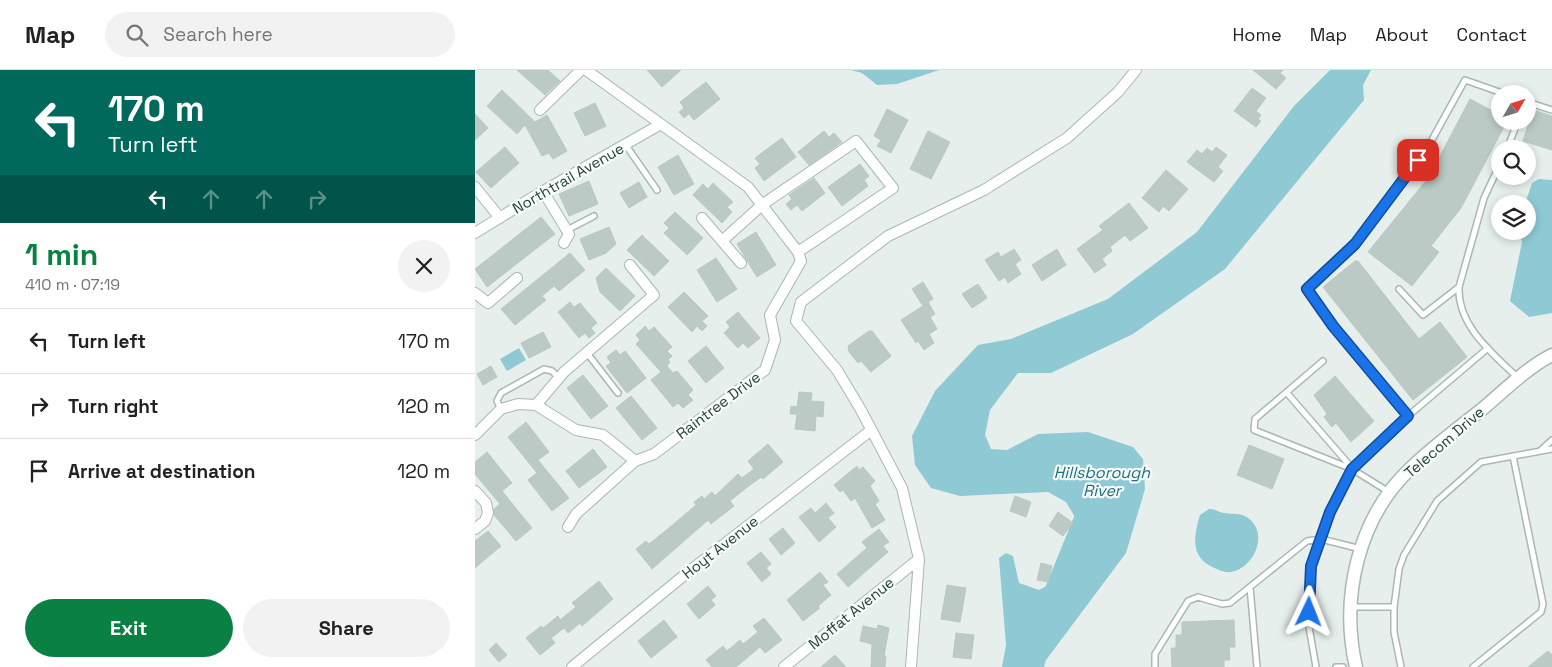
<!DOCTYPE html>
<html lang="en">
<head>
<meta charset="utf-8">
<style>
	body { margin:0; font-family:"Space Grotesk",sans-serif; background:#f2f2f2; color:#222; height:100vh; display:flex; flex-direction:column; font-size:19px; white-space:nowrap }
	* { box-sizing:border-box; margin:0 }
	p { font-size:16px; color:#767676 }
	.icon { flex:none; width:28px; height:28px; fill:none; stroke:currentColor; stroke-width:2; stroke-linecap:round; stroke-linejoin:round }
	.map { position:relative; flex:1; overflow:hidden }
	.details { display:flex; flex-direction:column; background:#fff; width:475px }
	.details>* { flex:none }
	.top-card { background:#00695c; color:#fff; overflow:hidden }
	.needle { width:32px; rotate:51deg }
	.controls { position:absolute; left:1016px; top:15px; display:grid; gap:10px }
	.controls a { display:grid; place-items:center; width:45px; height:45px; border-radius:50%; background:#fff; box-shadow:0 2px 8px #0003; font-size:25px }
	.pin { position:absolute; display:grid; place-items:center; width:42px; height:42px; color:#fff; margin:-21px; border-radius:10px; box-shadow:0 2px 8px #0006 }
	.me { position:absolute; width:55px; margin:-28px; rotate:2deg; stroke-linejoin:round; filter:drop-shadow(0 0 4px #0008) }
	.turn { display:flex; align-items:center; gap:18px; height:105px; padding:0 25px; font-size:22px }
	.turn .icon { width:65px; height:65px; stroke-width:2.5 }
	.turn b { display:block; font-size:35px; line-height:42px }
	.lanes { display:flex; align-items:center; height:48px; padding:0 25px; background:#0003; justify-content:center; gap:25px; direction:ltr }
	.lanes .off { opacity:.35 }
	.round { display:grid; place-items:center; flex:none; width:52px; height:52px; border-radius:26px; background:#f2f2f2 }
	.head { display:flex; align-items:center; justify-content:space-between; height:85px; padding:0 25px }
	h1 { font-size:30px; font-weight:700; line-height:38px; color:#0b8043 }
	.button { display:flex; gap:10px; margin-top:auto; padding:10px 25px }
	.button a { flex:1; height:58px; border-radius:30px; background:#0b8043; color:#fff; font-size:20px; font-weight:700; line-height:58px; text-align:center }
	.button a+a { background:#f2f2f2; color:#222 }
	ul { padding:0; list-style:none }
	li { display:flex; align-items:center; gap:15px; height:65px; padding:0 25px; border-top:1px solid #e0e0e0 }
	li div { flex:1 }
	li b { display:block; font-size:19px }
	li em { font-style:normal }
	header { display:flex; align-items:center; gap:30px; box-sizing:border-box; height:70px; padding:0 25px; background:#fff; border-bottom:1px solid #e0e0e0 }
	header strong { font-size:24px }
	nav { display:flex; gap:28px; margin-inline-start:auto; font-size:18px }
	.search { width:350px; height:45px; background:#f2f2f2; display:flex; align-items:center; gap:12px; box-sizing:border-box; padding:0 18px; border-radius:28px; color:#767676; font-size:19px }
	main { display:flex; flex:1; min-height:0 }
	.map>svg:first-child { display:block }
	.water { fill:#8ec9d4 }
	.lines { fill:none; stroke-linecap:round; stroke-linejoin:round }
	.river { stroke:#8ec9d4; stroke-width:16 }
	.building { fill:#bbcac4; stroke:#b8c9c2 }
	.service-casing { stroke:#a8b8b2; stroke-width:8 }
	.minor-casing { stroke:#a8b8b2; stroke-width:12 }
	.tertiary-casing { stroke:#a8b8b2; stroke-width:15 }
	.service { stroke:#fff; stroke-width:5 }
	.minor { stroke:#fff; stroke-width:10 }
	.tertiary { stroke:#fff; stroke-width:12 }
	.route-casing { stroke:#114b97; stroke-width:12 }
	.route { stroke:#1a73e8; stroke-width:9 }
	.labels { text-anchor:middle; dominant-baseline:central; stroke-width:4.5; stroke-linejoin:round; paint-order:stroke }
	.street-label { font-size:15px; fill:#24423a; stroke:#f7fbf9 }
	.water-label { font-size:16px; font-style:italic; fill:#1c6f80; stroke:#f7fbf9 }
</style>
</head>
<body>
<header>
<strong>Map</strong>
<div class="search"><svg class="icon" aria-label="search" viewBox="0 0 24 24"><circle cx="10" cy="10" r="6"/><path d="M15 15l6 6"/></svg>Search here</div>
<nav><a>Home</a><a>Map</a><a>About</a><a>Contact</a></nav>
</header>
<main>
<section class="details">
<div class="top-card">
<div class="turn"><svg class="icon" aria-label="left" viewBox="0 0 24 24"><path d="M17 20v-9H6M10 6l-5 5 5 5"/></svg><div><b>170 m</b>Turn left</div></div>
<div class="lanes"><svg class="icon" aria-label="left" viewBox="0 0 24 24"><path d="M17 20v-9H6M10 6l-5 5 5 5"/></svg><svg class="icon off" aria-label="ahead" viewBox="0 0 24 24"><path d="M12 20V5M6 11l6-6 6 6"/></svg><svg class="icon off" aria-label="ahead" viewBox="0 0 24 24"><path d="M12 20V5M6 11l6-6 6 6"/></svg><svg class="icon off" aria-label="right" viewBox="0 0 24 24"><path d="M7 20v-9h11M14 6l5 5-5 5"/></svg></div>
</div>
<div class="head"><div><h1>1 min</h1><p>410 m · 07:19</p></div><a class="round"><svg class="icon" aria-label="close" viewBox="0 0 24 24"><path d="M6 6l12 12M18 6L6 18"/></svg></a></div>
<ul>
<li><svg class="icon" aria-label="left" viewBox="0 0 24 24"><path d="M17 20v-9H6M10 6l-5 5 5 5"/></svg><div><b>Turn left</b></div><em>170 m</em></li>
<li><svg class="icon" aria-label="right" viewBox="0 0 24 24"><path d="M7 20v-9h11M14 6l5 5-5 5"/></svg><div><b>Turn right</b></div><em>120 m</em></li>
<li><svg class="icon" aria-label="arrive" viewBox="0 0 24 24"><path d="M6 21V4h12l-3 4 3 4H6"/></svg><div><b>Arrive at destination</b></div><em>120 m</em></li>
</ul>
<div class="button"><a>Exit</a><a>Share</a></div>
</section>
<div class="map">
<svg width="1077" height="597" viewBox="0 0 1077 597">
	<rect width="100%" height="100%" fill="#e6efeb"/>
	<path class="water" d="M376 0H464L422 14 402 15 387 3Z
		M855 0H896L888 15 889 30 750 199 658 264 576 303H543L515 340 510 365 516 379 532 380 563 364 613 362 658 377 668 389 670 419 651 483 571 590 569 597H527L531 575 524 488 531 483 538 486 544 513 564 520 578 512 609 462 591 432 573 422 485 426 456 418 440 395 437 366 460 321 503 275 536 269 633 229 722 162 819 36Z
		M1064 109 1077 110V243L1054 247 1035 231 1047 172 1045 161H1052V134H1050L1057 113Z
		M44 278 51 290 32 301 25 289Z
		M734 439C739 439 740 440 745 442 758 446 769 440 779 454 791 471 776 499 756 502 751 503 746 501 742 499 715 489 718 468 725 445Z"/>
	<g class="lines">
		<path class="river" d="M579 517 608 446 604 435"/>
	</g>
	<path class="building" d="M42 0H73L85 11 70 25Z
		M172 0H206L187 17Z
		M778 0H808L805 3 811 8 801 19Z
		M231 12 245 29 219 50 214 44 209 48 204 42 209 38 205 32Z
		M777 18 791 28 781 41 786 45 783 49 786 51 781 57 759 41Z
		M27 20 60 52 72 45 92 81 78 89 74 83 67 86 50 55 42 64 12 36Z
		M995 29 1025 45V51H1032L986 138 956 176 964 182 937 216 893 182 954 107Z
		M120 33 131 56 110 66 99 43Z
		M412 39 433 50 416 83 402 76 406 70 399 66Z
		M1058 40 1077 46V80L1048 71Z
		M0 44 13 58 0 70Z
		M349 61 354 67 359 63 367 72 334 95 323 82Z
		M453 61 475 72 456 109 435 99Z
		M307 68 321 87 289 111 280 98 285 94 280 88Z
		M30 77 44 93 16 118 1 102Z
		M741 77 752 85 743 97 748 101 739 112 712 92 722 80 727 84 732 78 737 82Z
		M203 85 219 114 199 125 183 97Z
		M385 94 394 106 389 110 393 116 367 136 353 117Z
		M691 100 713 119 694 141 688 136 684 142 667 128Z
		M339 108 350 123 327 141 322 135 316 140 311 134 317 129 314 125Z
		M114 111 123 134 94 146 84 124Z
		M164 112 172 127 154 138 145 123Z
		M238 113 258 132 252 137 257 142 247 153 218 125 228 114 233 119Z
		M654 133 673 158 655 171 650 165 635 177 637 181 627 189 631 195 620 203 602 179 628 160 624 156Z
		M200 142 228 168 212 185 189 163 194 158 189 153Z
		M66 147 80 164 12 217 0 199Z
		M134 157 141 174 131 183 114 190 105 169Z
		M281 162 301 195 282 207 262 174Z
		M167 165 194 191 179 206 152 180Z
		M539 179 546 190 540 194 546 204 533 213 530 207 524 211 510 190 523 182 526 187Z
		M582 179 591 195 567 211 557 195Z
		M95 183 110 200 84 221 79 216 67 226 71 230 40 255 26 239Z
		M241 188 262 219 242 232 222 200Z
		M880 191H883L944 269 965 252 992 287 938 330 848 217Z
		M131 198 160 226 145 241 125 222 121 208Z
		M448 212 458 229 450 234 453 232 460 244 455 247 462 259 454 264 459 273 449 280 443 271 441 273 426 250 448 236 437 219Z
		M503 214 512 228 497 238 487 224Z
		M209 222 233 246 227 251 232 256 227 261 222 256 217 262 193 237Z
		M95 232 99 237 105 233 122 253 116 258 120 263 114 268 110 263 104 268 83 242Z
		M263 242 285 268 273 278 268 273 263 278 249 263 255 257 251 252Z
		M170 256 174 261 179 257 197 277 192 281 197 286 193 290 195 292 192 296 198 303 202 301 218 320 213 325 218 330 208 338 203 333 198 337 176 310 186 302 161 274 165 270 161 265Z
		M394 261H397L416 286 396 302 386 291 383 293 374 282 373 276Z
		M68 262 76 277 54 288 46 273Z
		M231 276 249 298 231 313 213 291Z
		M141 280 145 285 150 281 171 308 152 323 131 296 136 293 132 287Z
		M16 296 22 307 8 315 2 304Z
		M108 305 133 336 116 349 92 318Z
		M860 306 899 351 876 372 861 353 857 357 849 347 852 344 839 325Z
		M324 322 337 323 336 331 349 332 348 347 341 346 340 361 320 359 322 344H315L316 336 322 337Z
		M156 326 182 358 167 370 141 338Z
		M51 352 74 382 63 390 94 428 77 441 53 410 62 403 33 367Z
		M293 374 308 392 288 409 286 407 271 418 255 431 259 436 236 454 233 450 177 499 161 479 171 471 174 474 194 458 221 435 219 432 227 426 229 429 237 422 240 426 263 404 267 408 279 399 273 391Z
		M774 375 809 389 797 419 762 405Z
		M118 379 132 397 104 418 91 401Z
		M12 382 37 413 27 421 57 458 41 471 19 445V439L25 434 0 404V392Z
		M382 396 384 400 388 397 400 411 395 416 404 431 400 434 410 450 397 458 380 428 376 431 368 420 365 422 359 415Z
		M540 426 556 432 551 447 535 441Z
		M351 433 359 443 353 448 361 457 344 472 324 447 336 438 340 443Z
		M583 442 598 453 588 466 574 456Z
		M308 458 320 473 306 485 294 469Z
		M404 459 414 472 408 476 413 482 373 517 362 504 392 478 387 472Z
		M13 461 26 476 0 498V471Z
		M286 482 296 494 291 498 296 504 287 512 272 493Z
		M566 493 577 496 573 512 562 510Z
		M345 502 353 512 348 515 356 525 343 536 345 538 328 551 312 530Z
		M124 511 138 529 107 556 105 553 93 563 89 558 76 568 80 573 65 585 51 568 66 556 68 558 83 546 85 550 101 537 97 533Z
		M472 515 491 518 485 552 466 549Z
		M233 516 241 526 236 530 240 535 224 549 212 534Z
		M289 548 307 570 290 583 285 577 261 597H237L231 590 248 576 252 581 265 570 268 574 283 562 278 556Z
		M189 550 202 567 176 588 163 571Z
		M759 550 760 577H754L755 590H749V597H697L696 578H701V565H707V552Z
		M403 555 414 558 409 586H411L410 597H396L397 574 385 571 388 556 402 559Z
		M481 563 499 565 496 589 478 587Z
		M21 573 32 585 24 592 14 580Z
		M1073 581 1077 585V597H1053Z
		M360 585 371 597H346Z"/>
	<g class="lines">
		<defs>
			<path id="service" d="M1052 32 1077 40
				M150 74 182 120
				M1032 79 1043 51
				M1025 94 1009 128 984 217C982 255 1017 283 1042 307
				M92 160 119 146
				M924 219 948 245 984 217
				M112 283 143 323
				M848 291 780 349 779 360 877 399 914 422
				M812 323 877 398
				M26 339 22 331 26 323 69 299 77 301 84 308
				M933 346 1013 278
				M1066 380 1077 370
				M775 517 782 597
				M876 537H919L924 499 929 485 962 431 1006 392 1077 379
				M919 537V562L926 597
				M680 597V584L713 531 723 527 747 534 755 533 832 471 846 469 886 479
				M841 597 834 557 836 496 855 442 877 399 933 346 858 256 832 219 881 174 953 77 990 10 1030 24
				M861 597H868
				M998 597 1066 542 1068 534 1038 386"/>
			<path id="minor" d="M65 40 106 0
				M0 117 25 148
				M68 121 94 164 89 173
				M227 148 266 193
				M0 163 63 124 186 54
				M247 171 288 134 381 71 418 118 323 182
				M0 223 13 233 42 208
				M61 335 89 302 179 225 155 195
				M0 365 26 339 43 334 61 335 101 360 128 365 160 391 179 384 290 300 300 270 295 245 326 191 323 182 273 117 111 0
				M0 421 11 433 13 443 10 451 0 459
				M93 457 101 444 160 391
				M97 597 212 503 395 361
				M309 597 444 489
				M436 597 444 489 427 418 386 340 362 300 321 251 326 232 413 166 509 120 592 68 643 22 661 0"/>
			<path id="tertiary" d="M881 597C865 527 883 447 937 397 958 377 982 359 1005 341 1028 322 1051 298 1077 285"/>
		</defs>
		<use href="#service" class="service-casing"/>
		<use href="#minor" class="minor-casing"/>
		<use href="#tertiary" class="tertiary-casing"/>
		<use href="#service" class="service"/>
		<use href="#minor" class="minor"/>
		<use href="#tertiary" class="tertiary"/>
	</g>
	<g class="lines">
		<defs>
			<path id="route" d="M834 542 836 496 855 442 877 399 933 346 858 256 832 219 880 174 943 90"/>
		</defs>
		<use href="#route" class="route-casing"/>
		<use href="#route" class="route"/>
	</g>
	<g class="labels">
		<g class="street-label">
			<text transform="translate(93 108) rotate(-30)">Northtrail Avenue</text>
			<text transform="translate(243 335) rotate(-37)">Raintree Drive</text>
			<text transform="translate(969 372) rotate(-41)">Telecom Drive</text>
			<text transform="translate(245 477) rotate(-38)">Hoyt Avenue</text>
			<text transform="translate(376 543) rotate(-39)">Moffat Avenue</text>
		</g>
		<g class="water-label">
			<text x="627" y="402">Hillsborough<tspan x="627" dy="18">River</tspan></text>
		</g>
	</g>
</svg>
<div class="controls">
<a><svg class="needle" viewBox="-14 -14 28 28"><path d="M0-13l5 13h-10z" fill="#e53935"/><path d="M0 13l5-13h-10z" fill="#767676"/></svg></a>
<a><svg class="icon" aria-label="search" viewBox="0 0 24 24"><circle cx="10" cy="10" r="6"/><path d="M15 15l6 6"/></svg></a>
<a><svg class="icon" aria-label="layers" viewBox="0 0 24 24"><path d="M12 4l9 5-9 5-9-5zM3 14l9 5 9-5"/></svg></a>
</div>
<div class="pin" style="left:943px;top:90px;background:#d93025"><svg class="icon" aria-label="arrive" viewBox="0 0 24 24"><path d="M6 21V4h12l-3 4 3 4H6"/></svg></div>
<svg class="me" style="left:834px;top:542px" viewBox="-20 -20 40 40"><path d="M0-17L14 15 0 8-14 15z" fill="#1a73e8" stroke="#fff" stroke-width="4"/></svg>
</div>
</main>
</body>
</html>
